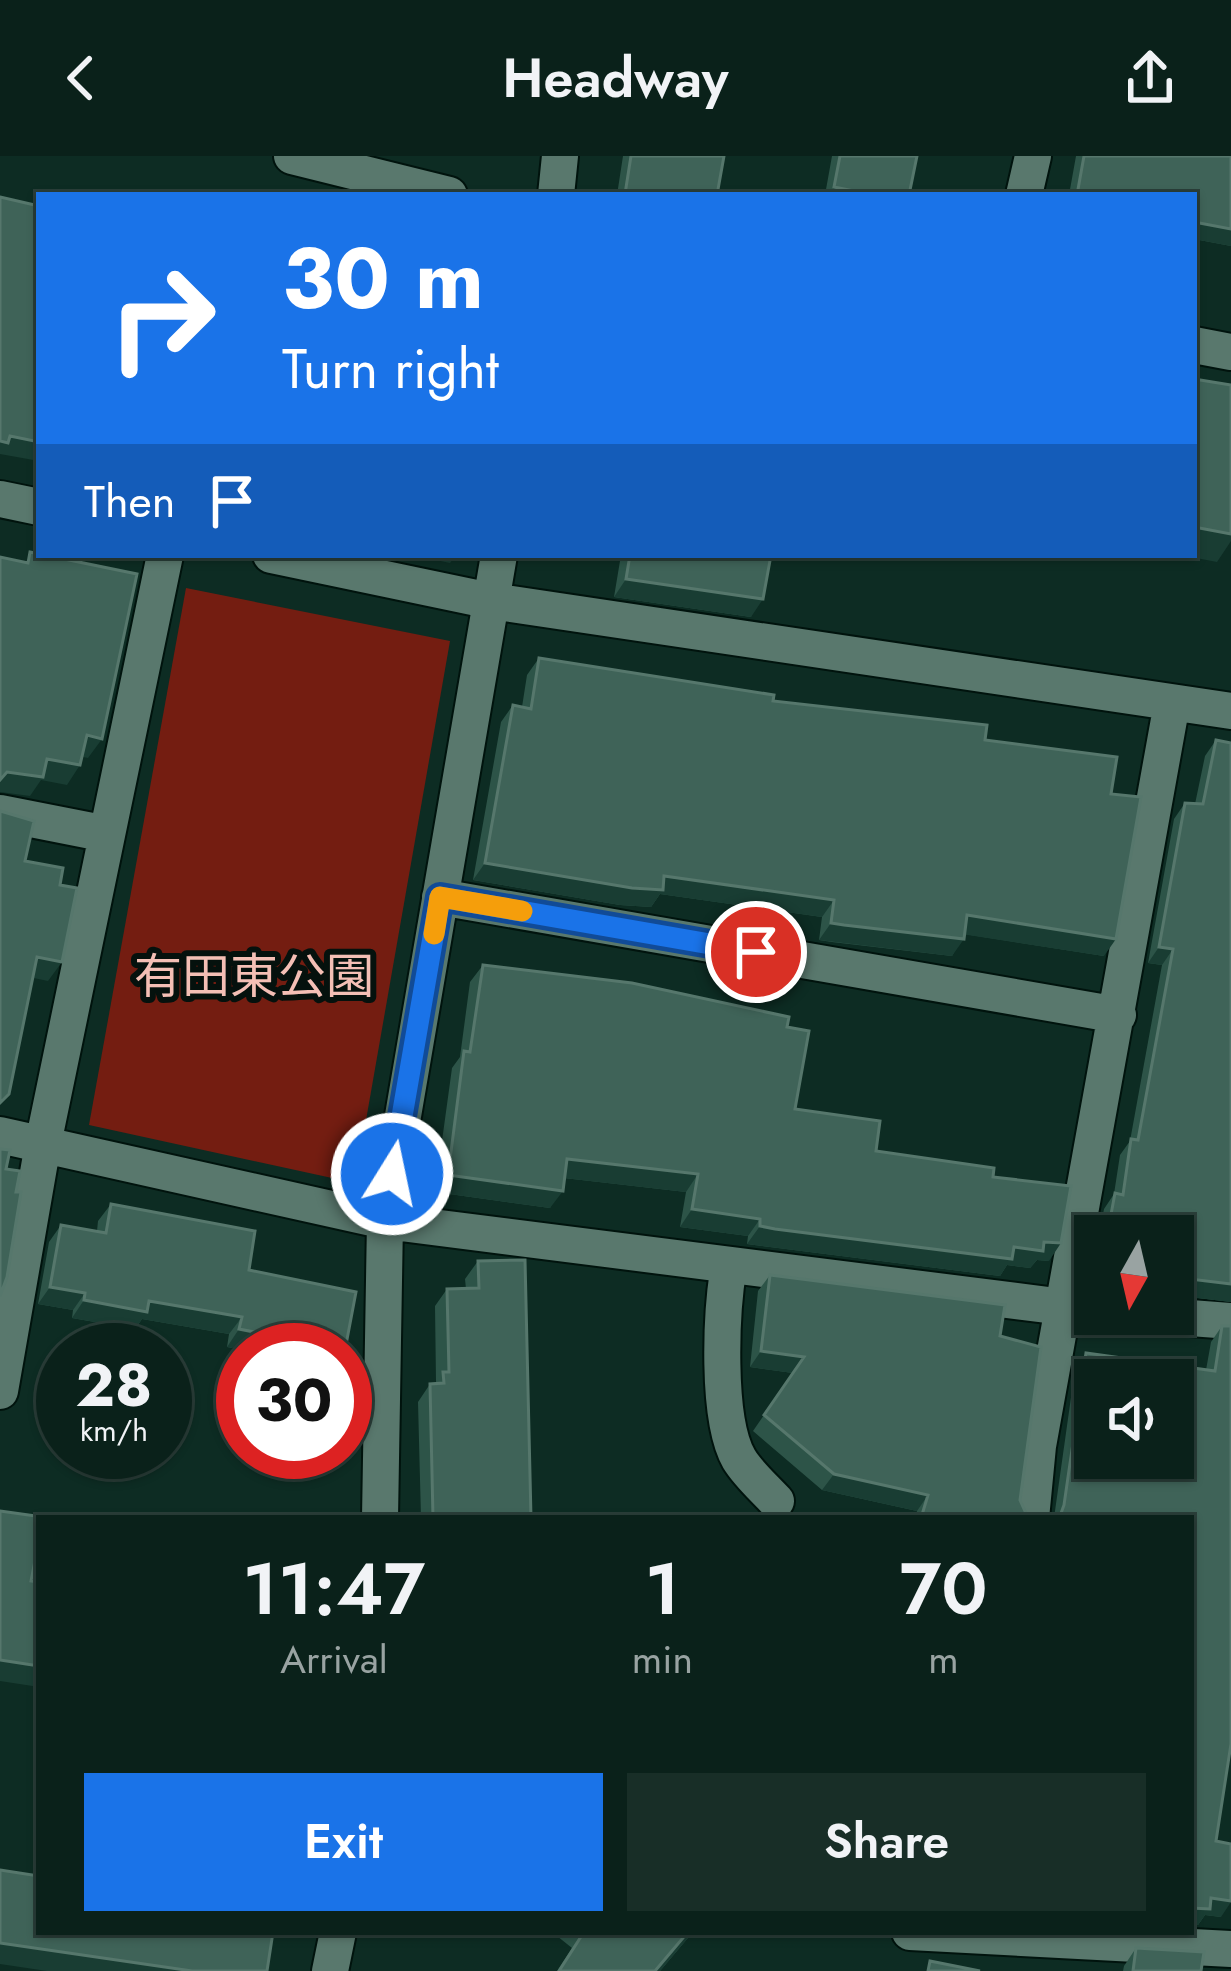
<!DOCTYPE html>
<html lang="en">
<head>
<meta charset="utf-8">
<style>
	body { margin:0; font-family:Jost,"Noto Sans JP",sans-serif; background:#182e27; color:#f1f3f6; height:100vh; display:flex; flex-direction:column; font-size:45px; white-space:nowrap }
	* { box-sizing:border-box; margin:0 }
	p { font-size:39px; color:#99a3a2 }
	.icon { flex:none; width:66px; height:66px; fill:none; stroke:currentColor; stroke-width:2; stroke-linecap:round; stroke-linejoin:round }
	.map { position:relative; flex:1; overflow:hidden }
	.drawer { position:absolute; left:36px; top:1359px; width:1158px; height:420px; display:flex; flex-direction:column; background:#0a211a; border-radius:0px; box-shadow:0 3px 9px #0004,0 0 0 3px #2a3e39 }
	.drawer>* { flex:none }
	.hud { position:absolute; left:36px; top:36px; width:1161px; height:366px; border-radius:0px; box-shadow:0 3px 9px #0004,0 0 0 3px #2a3e39; background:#1a73e8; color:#fff; overflow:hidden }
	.needle { width:78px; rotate:188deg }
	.fabs { position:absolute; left:1074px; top:1059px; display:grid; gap:24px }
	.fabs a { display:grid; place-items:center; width:120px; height:120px; border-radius:0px; background:#0a211a; box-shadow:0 3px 9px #0004,0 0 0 3px #2a3e39; font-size:60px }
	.speed { position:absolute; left:36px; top:1167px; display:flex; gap:24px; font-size:60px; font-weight:700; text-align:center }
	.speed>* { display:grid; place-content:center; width:156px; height:156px; border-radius:50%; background:#0a211a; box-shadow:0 3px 9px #0004,0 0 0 3px #2a3e39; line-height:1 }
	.speed small { font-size:30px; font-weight:400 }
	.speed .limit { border:18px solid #d22; background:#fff; color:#111 }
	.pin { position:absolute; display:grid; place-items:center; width:102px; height:102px; color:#fff; margin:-51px; border:6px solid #fff; border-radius:50%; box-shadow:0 3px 12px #0007 }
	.me { position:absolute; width:132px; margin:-66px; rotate:10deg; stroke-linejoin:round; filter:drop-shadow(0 0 9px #0008) }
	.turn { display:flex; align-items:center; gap:42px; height:252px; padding:0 48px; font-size:54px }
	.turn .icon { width:156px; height:156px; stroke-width:2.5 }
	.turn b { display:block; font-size:84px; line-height:102px }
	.then { display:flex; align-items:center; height:114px; padding:0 48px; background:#0003; gap:24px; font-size:45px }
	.eta { display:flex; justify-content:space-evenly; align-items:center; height:204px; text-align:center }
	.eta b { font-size:72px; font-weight:600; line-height:84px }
	.action { display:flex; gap:24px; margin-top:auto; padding:24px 48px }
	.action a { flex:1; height:138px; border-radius:0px; background:#1a73e8; color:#fff; font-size:48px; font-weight:600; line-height:138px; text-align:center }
	.action a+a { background:#182e27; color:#f1f3f6 }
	header { display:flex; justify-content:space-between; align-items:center; height:156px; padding:0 48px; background:#0a211a; font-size:54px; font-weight:600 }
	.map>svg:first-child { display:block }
	.green { fill:#741d11 }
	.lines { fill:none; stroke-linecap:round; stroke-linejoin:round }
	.street-casing { stroke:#00130d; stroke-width:40 }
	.secondary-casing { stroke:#00130d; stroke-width:40 }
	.street { stroke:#59786d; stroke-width:36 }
	.secondary { stroke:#59786d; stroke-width:36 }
	.wall { fill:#2d5448 }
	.shaded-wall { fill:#193d33 }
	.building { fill:#3f6358; stroke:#56776c; stroke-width:3; fill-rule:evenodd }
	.route-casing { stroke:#114b97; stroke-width:30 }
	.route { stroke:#1a73e8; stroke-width:21 }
	.slow { stroke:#f59e0b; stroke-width:21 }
	.labels { text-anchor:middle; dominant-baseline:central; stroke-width:12; stroke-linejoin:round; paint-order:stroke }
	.park-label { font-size:48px; fill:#f4bfb5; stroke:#05110d }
</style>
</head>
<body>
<header><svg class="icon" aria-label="back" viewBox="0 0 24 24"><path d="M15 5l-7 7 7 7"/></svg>Headway<svg class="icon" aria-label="share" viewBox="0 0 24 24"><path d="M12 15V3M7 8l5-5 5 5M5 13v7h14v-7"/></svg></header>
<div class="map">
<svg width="1231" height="1815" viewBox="0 0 1231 1815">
	<rect width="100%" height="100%" fill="#0d2c23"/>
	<path class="green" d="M186 432 450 485 355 1027 89 969Z"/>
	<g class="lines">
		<defs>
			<path id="street" d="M556 39 560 0
				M1024 39 1033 0
				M0 343 39 351
				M271 399 491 445 1231 555
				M0 657 107 678
				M440 741 1118 859
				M0 979 385 1065 1095 1155
				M729 1109C721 1155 716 1263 739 1303 748 1318 764 1332 776 1345
				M1137 1158 1231 1165
				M0 1235 43 988 165 399
				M380 1362 385 1065 499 399
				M1031 1362 1038 1290 1172 547
				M910 1776 1231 1793
				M330 1815 338 1776"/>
			<path id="secondary" d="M292 0 449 39
				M1194 189 1231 196"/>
		</defs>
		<use href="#street" class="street-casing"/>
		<use href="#secondary" class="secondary-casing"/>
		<use href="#street" class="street"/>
		<use href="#secondary" class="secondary"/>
	</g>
	<path class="wall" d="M623 0H724L717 39H617Z
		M832 0H917L909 39H825Z
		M1076 0H1231V90L1194 83V39H1069Z
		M621 399H771L751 461 614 441Z
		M539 502 985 584 1111 638 1104 800 964 778 952 800 832 786 819 784 822 761 660 738 651 751 620 749 473 724 501 566 513 549 522 551 527 519Z
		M1216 584 1231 587V1146L1173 1139V1080H1099L1104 1053 1114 1038 1120 999 1130 985 1162 809 1148 807 1174 663 1185 647 1195 648 1205 600Z
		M483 809 787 871 795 953 876 995 993 1021 1049 1105 1037 1104 1030 1112 1007 1109 1000 1120 747 1088 748 1080 680 1071 686 1036 564 1022 550 1052 435 1036 452 912 460 901 470 826Z
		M111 1048 249 1114 345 1194H243L227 1191 229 1178 142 1163 135 1173 72 1162 73 1154 38 1148 49 1086 61 1069 97 1075 98 1065Z
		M478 1105 531 1362H421L418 1246 430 1228 436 1226 435 1150 447 1133H466L465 1123Z
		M770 1119 1000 1180 1020 1344 1028 1362H915L917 1355 822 1334 753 1275 793 1217 750 1211 758 1135Z
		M1222 1170 1216 1685 1221 1761 1205 1759 1198 1769 1191 1768V1362H1054L1075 1213 1086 1197 1206 1214 1211 1186Z
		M552 1776H693L660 1815H557L572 1792Z
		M1136 1792 1201 1815H1123L1124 1810Z"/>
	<path class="shaded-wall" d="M834 31 874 39H828Z
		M1194 66 1231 73V90L1194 83Z
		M10 280 39 286V305L0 298V285Z
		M1194 371 1231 378V385L1217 406 1181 399H1194Z
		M413 399H456L450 407Z
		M626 423 763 443 751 461 614 441Z
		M87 579 102 583 88 602 73 599Z
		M47 603 80 609 67 629 41 624 30 640 0 636V624L7 616Z
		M485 707 664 720 834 744 822 761 660 738 651 751 620 749 473 724Z
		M967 759 1116 783 1104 800 955 777Z
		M831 767 964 783 952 800 819 784Z
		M1159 791 1173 793 1162 809 1148 807Z
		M37 801 62 806 48 825 24 820Z
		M567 1003 698 1018 686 1036 555 1021Z
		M448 1019 563 1035 550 1052 435 1036Z
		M692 1053 760 1063 748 1080 680 1071Z
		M760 1070 1014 1091 1044 1086 1061 1087 1049 1105 1037 1104 1030 1112 1007 1109 1000 1120 747 1088Z
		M1173 1121 1231 1128V1146L1173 1139Z
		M50 1131 85 1137 73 1154 38 1148Z
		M84 1144 149 1145 242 1161 229 1178 142 1163 135 1173 72 1162Z
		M239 1173 341 1194H243L227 1191Z
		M761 1195 804 1201 793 1217 750 1211Z
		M834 1318 928 1339 917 1355 822 1334Z
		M0 1504 39 1510V1531L0 1525Z
		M1211 1742 1231 1745V1746L1221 1761 1205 1759 1198 1769 1191 1768V1752Z
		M688 1776H693L660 1815H655Z
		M0 1787 192 1815H47L0 1808Z"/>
	<path class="building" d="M631 0H724L717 39 625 38Z
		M840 0H917L909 39H874L834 31Z
		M1084 0H1231V73L1194 66V39H1077Z
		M0 41 39 50V286L10 280 8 287 0 285Z
		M1194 223 1231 229V378L1194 371Z
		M30 396 137 418 102 583 87 579 80 609 47 603 43 621 7 616 0 624V401L28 407Z
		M630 399H771L763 443 626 423Z
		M539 502 774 539 773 545 987 569 985 584 1117 601 1111 638 1141 641 1116 783 967 759 964 783 844 769 831 767 834 744 664 720 663 734 632 732 485 707 513 549 531 553Z
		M1216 584 1231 587V1128L1173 1121V1080H1107L1115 1037 1123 1039 1131 983 1138 984 1173 793 1159 791 1185 647 1203 648Z
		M0 655 34 665 25 705 63 712 60 729 77 732 62 806 37 801 9 938 0 947Z
		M483 809 632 827 789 861 787 871 809 875 795 953 880 965 876 995 994 1012 993 1021 1071 1030 1061 1087 1044 1086 1043 1095 1014 1091 1012 1103 775 1073 760 1070V1063L692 1053 698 1018 567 1003 563 1035 448 1019 464 895 470 896Z
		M0 993 10 994 6 1013 20 1015 16 1036H21L7 1121 0 1140Z
		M111 1048 255 1075 249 1114 356 1136 345 1194 239 1173 242 1161 149 1145 147 1156 84 1144 85 1137 50 1131 61 1069 106 1077Z
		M525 1104 531 1362H433L430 1228 444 1227 443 1216H449L447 1133 479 1132 478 1105Z
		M770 1119 1005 1149 1000 1180 1041 1191 1020 1344 1028 1362H921L928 1339 834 1318 764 1259 804 1201 761 1195Z
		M1222 1170H1231V1588L1216 1685 1231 1688V1745L1211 1742 1210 1753 1191 1752V1362H1055L1060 1360 1064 1349 1086 1197 1215 1215ZM1095 1224H1173V1302H1095Z
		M0 1355 43 1361 39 1362V1384L31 1425 39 1426V1510L0 1504Z
		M0 1714 39 1720V1776H273L267 1815H192L0 1787Z
		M584 1776H688L655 1815H559Z
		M1136 1792 1204 1796 1201 1815H1133Z
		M930 1805 980 1815H928Z"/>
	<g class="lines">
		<defs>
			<path id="route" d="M392 1018 440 741 756 796"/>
		</defs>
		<use href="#route" class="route-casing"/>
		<use href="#route" class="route"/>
		<path class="slow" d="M434 778 440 741 522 755"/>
	</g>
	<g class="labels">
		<g class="park-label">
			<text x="254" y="820">有田東公園</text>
		</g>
	</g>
</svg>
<div class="fabs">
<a><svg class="needle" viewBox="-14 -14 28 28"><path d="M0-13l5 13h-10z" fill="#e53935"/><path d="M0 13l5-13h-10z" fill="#99a3a2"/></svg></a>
<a><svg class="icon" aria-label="sound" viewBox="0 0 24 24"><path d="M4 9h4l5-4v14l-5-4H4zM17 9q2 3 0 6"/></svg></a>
</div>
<div class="speed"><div>28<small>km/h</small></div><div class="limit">30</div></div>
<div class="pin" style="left:756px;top:796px;background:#d93025"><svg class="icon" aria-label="arrive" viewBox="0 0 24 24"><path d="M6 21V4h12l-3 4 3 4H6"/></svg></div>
<svg class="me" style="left:392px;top:1018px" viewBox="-20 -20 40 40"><circle r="17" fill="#1a73e8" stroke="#fff" stroke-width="3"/><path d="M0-11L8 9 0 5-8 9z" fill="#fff"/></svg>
<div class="hud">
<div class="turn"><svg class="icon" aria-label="right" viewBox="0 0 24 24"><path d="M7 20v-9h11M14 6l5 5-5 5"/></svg><div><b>30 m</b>Turn right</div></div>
<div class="then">Then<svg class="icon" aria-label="arrive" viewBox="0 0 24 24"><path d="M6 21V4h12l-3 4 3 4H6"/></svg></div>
</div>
<section class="drawer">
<div class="eta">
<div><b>11:47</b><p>Arrival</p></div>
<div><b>1</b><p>min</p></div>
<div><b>70</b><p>m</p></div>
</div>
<div class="action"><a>Exit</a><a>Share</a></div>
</section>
</div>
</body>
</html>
